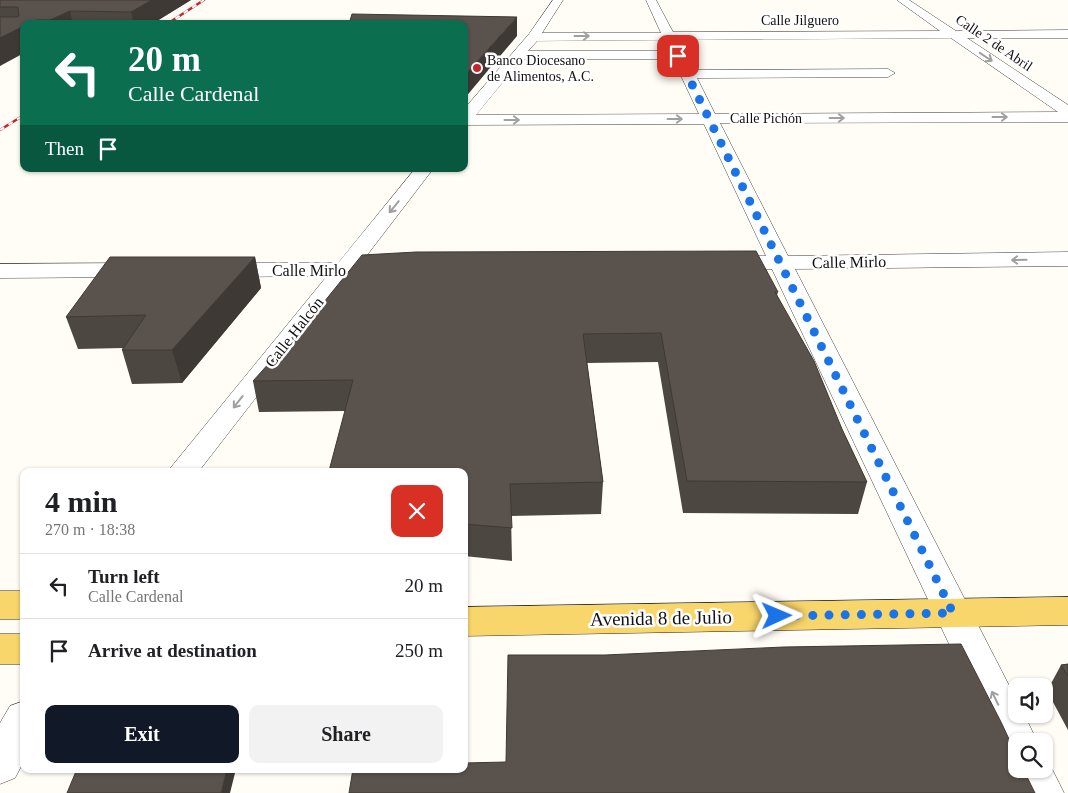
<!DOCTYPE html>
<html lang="en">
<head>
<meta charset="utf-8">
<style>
	body { margin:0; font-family:"Times New Roman",serif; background:#f2f2f2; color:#202124; height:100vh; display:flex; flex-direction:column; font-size:19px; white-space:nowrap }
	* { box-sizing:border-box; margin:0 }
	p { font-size:16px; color:#757577 }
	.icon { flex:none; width:28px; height:28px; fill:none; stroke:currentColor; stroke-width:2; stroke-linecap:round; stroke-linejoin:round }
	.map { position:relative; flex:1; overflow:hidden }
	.side { position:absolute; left:20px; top:468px; width:448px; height:305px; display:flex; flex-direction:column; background:#fff; border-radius:10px; box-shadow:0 1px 4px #0004 }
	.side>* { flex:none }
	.banner { position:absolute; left:20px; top:20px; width:448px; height:152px; border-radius:10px; box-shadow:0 1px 4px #0004; background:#0b6e4f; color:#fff; overflow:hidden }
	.controls { position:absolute; left:1008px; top:678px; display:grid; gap:10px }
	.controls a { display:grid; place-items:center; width:45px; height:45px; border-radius:10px; background:#fff; box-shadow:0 1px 4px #0004; font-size:25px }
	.pin { position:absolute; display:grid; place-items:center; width:42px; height:42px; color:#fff; margin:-21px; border-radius:10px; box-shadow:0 2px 8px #0006 }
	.me { position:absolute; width:55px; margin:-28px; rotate:89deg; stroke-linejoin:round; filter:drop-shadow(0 0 4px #0008) }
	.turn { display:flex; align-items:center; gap:18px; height:105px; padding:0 25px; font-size:22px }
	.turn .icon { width:65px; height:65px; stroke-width:2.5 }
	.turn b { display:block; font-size:35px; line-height:42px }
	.then { display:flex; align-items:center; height:48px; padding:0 25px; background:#0003; gap:10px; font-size:19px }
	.round { display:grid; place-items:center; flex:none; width:52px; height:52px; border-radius:10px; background:#f2f2f2 }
	.head { display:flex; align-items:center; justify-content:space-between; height:85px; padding:0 25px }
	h1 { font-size:30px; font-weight:700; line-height:38px }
	.button { display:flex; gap:10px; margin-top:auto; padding:10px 25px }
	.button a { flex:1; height:58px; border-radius:10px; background:#111827; color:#fff; font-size:20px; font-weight:700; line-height:58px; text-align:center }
	.button a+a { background:#f2f2f2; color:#202124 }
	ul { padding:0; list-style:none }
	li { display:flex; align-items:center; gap:15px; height:65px; padding:0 25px; border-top:1px solid #e0e0e0 }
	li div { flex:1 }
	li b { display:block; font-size:19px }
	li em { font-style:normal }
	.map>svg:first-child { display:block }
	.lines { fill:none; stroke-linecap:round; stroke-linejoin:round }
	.minor-casing { stroke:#444; stroke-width:1 }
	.major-casing { stroke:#222; stroke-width:1 }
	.minor { fill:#fff; fill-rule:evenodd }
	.major { fill:#f9d66b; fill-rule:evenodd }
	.rail-casing { stroke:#c4262e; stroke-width:2.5 }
	.rail { stroke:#fff; stroke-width:2; stroke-dasharray:5; stroke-linecap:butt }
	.wall { fill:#4d4742 }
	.shaded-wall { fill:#3f3936 }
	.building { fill:#5a524d; stroke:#3f3936 }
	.oneway { stroke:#a0a0a0 }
	.route { stroke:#1a73e8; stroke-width:9; stroke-dasharray:0 16.2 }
	.poi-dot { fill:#c4262e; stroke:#fff; stroke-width:2 }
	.labels { text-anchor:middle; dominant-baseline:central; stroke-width:5; stroke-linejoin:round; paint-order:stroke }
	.far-street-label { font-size:14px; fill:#111; stroke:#fff }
	.far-poi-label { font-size:14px; fill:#111; stroke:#fff; text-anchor:start }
	.street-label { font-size:16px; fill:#111; stroke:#fff }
	.near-street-label { font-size:19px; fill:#111; stroke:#fff }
</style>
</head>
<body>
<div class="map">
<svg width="1068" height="793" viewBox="0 0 1068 793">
	<rect width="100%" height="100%" fill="#fffdf5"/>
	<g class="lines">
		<defs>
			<path id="minor" d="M553 0H563L542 33H661L646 0H656L673 32 940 31 897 0H909L956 31 1068 30V38H967L1068 105V122L720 123 788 256 1068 252V266L795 269 1016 699V714H1024L1037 741H1016V769H1044V754L1045 755 1064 793H1019L1008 769 1013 759 1001 754 772 269 725 270 717 268 714 263 717 258 725 256H766L704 124 464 125V109L529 34ZM951 38 1058 112 715 114 697 78 888 77 895 73 888 69 692 70 677 40ZM664 40 670 51H528L537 41ZM522 59H673L699 114 476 115Z
				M415 169H433L361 263 389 262 397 264 400 269 397 274 389 276H350L199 471H168L327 276 220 277 212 275 209 270 212 265 220 263H338Z
				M137 263 145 265 148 270 145 275 137 277 0 278V264Z
				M24 701V761L15 778 0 784V723L10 706Z"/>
			<path id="major" d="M0 591H24V619H0Z
				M1068 597V625L464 636V607Z
				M0 634H24V664H0Z"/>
		</defs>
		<use href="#minor" class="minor-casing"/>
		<use href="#major" class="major-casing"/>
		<use href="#minor" class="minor"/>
		<use href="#major" class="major"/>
		<defs>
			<path id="rail" d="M167 24 204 0
				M0 130 24 115"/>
		</defs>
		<use href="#rail" class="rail-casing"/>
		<use href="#rail" class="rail"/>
	</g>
	<path class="wall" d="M0 0H191L152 24H24L0 66Z
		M255 257 261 288 182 383 132 384 122 350 123 348 78 349 66 317Z
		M778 292 777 295 867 482 858 514 683 513 658 362 587 363 603 482 601 514 511 516 512 561 464 556V471L345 411 259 412 253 381Z
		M1068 664V730L1047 691 1061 665Z"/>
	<path class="shaded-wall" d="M152 0H191L152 24H134L131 12Z
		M70 11 73 24H52L50 20Z
		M517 17V36L464 99V76Z
		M37 20 38 24H28Z
		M24 26V53L0 66V38Z
		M255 257 261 288 182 383 172 350Z
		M227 769H236L230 793H221Z"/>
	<path class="building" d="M0 0H152L131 12 70 11 50 20H37L28 24H24V26L0 38V17H17L19 16 18 7H0Z
		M352 14 517 17 464 76V24H349Z
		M756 251 778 292H775L814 361 842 429 867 482 687 481 661 333 583 334 603 482 510 484 512 528 464 524V471H329L353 380 253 381 324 302 362 255 416 252Z
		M110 257H255L172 350H122L146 315 66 317Z
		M961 644 1001 722 1016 754V769H1023L1035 793H349L353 769H464V763L506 762 508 655H605L784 647Z
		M1068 664V676L1061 665Z
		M77 769H227L221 793H67Z"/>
	<defs><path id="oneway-shaft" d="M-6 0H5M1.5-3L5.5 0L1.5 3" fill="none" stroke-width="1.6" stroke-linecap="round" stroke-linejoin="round" transform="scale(1.25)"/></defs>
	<g class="oneway">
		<use href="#oneway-shaft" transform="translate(582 36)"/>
		<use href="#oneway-shaft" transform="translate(986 57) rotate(34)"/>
		<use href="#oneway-shaft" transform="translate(1000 117)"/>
		<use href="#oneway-shaft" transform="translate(837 118)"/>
		<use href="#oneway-shaft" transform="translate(675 119)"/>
		<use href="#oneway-shaft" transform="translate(512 120)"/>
		<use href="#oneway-shaft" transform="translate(394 207) rotate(129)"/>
		<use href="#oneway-shaft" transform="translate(1019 260) rotate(179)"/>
		<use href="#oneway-shaft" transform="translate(238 402) rotate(128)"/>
		<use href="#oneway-shaft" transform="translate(995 698) rotate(-116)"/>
	</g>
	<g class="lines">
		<path class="route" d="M678 56 953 613 777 616"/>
	</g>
	<circle class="poi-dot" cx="477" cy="68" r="5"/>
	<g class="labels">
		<g class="far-street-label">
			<text x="800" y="20">Calle Jilguero</text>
			<text transform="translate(994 43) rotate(34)">Calle 2 de Abril</text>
			<text x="766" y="118">Calle Pichón</text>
		</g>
		<g class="far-poi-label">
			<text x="487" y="60">Banco Diocesano<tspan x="487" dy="16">de Alimentos, A.C.</tspan></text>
		</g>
		<g class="street-label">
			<text transform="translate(849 262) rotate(-1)">Calle Mirlo</text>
			<text x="309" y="270">Calle Mirlo</text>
			<text transform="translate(294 332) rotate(-52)">Calle Halcón</text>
		</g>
		<g class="near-street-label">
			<text transform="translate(661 618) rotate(-1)">Avenida 8 de Julio</text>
		</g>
	</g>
</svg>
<div class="controls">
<a><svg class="icon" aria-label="sound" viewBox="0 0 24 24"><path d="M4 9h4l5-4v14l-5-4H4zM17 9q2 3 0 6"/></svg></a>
<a><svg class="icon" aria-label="search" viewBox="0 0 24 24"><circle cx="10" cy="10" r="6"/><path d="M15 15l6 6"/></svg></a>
</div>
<div class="pin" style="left:678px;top:56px;background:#d93025"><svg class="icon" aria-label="arrive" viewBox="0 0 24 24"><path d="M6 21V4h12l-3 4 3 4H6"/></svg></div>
<svg class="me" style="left:777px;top:616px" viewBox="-20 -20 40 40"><path d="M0-17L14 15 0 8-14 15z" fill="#1a73e8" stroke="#fff" stroke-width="4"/></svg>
<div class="banner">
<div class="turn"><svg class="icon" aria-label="left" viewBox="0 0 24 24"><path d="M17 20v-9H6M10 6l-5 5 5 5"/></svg><div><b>20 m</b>Calle Cardenal</div></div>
<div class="then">Then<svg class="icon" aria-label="arrive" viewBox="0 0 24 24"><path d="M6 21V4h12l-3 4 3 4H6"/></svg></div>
</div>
<section class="side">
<div class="head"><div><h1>4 min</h1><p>270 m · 18:38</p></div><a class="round" style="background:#d93025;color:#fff"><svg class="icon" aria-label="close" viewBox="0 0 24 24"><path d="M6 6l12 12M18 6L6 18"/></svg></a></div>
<ul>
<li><svg class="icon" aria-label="left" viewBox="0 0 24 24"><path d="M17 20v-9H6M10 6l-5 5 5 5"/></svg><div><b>Turn left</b><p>Calle Cardenal</p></div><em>20 m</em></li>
<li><svg class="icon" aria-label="arrive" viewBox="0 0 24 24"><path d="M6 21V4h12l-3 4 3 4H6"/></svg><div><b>Arrive at destination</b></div><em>250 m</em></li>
</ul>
<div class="button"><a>Exit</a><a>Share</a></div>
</section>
</div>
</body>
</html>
